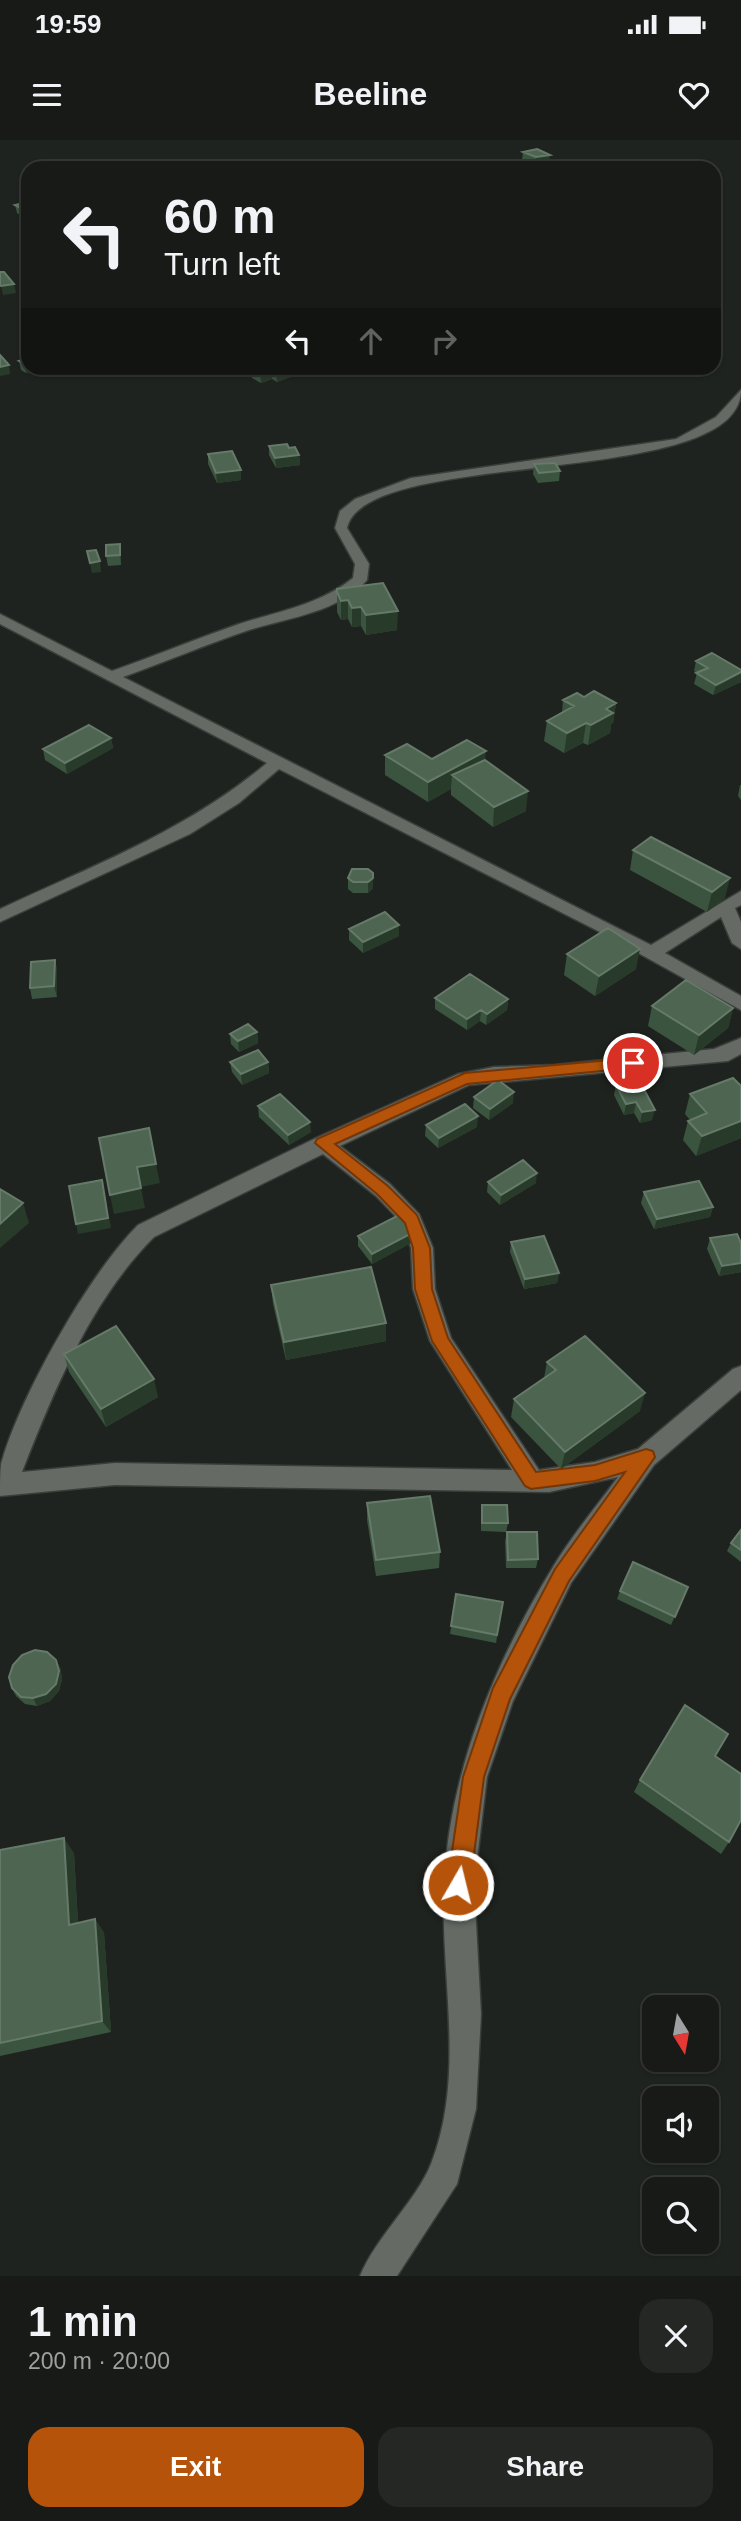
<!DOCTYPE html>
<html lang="en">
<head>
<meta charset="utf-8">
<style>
	body { margin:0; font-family:Arial,sans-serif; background:#242724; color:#f1f3f6; height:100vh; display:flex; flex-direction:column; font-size:26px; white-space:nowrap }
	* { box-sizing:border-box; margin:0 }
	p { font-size:23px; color:#9ea1a1 }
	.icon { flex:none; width:38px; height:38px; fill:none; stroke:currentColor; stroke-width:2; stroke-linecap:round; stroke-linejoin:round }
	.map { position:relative; height:2136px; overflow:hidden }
	.side { display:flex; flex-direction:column; background:#171a17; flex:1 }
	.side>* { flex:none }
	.banner { position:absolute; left:21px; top:21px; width:700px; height:214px; border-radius:21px; box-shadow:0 2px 5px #0004,0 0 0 2px #363836; background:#171a17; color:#f1f3f6; overflow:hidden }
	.needle { width:46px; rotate:169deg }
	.fabs { position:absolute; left:642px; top:1855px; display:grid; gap:14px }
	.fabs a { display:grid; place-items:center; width:77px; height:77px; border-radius:14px; background:#171a17; box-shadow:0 2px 5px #0004,0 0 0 2px #363836; font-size:35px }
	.pin { position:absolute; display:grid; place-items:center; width:60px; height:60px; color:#fff; margin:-30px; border:4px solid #fff; border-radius:50%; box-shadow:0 2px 7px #0007 }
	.me { position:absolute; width:77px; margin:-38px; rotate:8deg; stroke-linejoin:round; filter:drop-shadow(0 0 5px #0008) }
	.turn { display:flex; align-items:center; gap:24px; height:147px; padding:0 28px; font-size:32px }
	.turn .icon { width:91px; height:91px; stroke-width:2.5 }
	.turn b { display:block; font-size:49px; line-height:60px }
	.lanes { display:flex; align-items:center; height:66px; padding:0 28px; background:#0003; justify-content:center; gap:35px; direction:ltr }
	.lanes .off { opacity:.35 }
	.round { display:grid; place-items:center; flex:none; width:74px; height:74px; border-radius:21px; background:#242724 }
	.head { display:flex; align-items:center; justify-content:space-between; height:119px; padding:0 28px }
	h1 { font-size:42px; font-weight:700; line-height:52px }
	.action { display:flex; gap:14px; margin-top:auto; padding:14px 28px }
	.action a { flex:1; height:80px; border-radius:21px; background:#b45309; color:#fff; font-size:28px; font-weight:700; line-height:80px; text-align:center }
	.action a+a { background:#242724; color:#f1f3f6 }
	.status { display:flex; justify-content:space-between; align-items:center; height:49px; padding:0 35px; background:#171a17; direction:ltr }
	.status svg { height:19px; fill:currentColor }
	header { display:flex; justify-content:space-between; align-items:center; height:91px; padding:0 28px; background:#171a17; font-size:32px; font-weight:700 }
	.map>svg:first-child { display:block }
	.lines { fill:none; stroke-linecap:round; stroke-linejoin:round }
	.street-casing { stroke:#3a3e3a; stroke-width:3 }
	.street { fill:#656a65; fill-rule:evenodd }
	.wall { fill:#3b543f }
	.shaded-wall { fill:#283a2a }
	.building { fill:#4d6551; stroke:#667a69; stroke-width:2 }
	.route { fill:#b45309; stroke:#753606; stroke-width:2 }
</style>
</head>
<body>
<div class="status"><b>19:59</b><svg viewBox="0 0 49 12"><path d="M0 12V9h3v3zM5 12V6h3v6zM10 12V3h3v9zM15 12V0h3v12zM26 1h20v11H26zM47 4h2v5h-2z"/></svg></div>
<header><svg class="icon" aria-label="menu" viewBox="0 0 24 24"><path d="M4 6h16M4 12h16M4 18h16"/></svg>Beeline<svg class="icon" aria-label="heart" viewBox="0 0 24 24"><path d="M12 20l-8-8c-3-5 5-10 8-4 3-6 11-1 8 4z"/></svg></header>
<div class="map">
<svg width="741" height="2136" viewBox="0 0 741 2136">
	<rect width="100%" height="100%" fill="#1f231f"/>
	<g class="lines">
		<defs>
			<path id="street" d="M741 250C741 351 365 306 347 388L369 424 367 440C339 472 288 478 249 490 207 504 165 522 123 537L651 805 741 751V765L735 768 741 782V809L732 803 721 777 665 813 741 856V870L604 794 279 629 239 663 190 694 0 782V769C94 725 186 691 267 623L0 484V474L112 531C154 516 196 499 239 484 279 471 319 465 353 438L355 424 335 388 340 371 355 359 411 338 676 299 716 277Z
				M741 898V914L728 921 469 945 340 1006 390 1044 419 1074 433 1108 435 1149 451 1198 539 1330 595 1322 638 1309 733 1229 741 1226V1250L654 1325 571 1443 513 1561 487 1637 474 1745 481 1874 476 1969 457 2044 397 2136H360C376 2097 416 2061 431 2024 466 1935 440 1837 444 1745 449 1633 495 1522 553 1427 572 1395 597 1366 618 1337L549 1352 115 1345 0 1356C0 1346 0 1333 1 1324 20 1256 89 1134 138 1085L316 998 458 934 494 927 554 925 714 909ZM323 1014 376 1056 403 1084 411 1108 413 1149 430 1201 512 1330 115 1323 22 1332C54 1250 91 1160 154 1097Z"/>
		</defs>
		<use href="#street" class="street-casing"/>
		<use href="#street" class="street"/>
	</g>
	<path class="wall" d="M523 12 549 23 535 25 522 20Z
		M28 62V77L24 78 17 73 15 65Z
		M28 218V228H45L26 233 21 230 19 221Z
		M251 228H293V236L277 242 272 239 261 243 252 238Z
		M298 228H323V230L308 234Z
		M269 306 289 308 299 315 300 325 276 328 269 315Z
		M208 314 241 330V340L217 343 208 324Z
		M534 324 560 331 559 341 538 343 533 334Z
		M120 404 121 425 108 426 106 416Z
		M337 449 397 490 366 495 361 486 352 487 348 479 341 480 337 472Z
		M696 521 741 530V542L713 555 694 544 697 533 694 531Z
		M584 557 616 563 613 583 611 584 610 593 588 605 583 603 564 613 544 601 547 581 562 573 563 560Z
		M111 598 113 608 67 634 45 620 43 609Z
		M385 615 432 619 485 620 526 671 493 687 451 655V649L428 662 385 635Z
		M740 645H741V660L738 656Z
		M633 710 725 758 707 772 630 730Z
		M368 729 373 748 368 753H353L348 749V738Z
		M349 789 399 796 363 813 349 800Z
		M567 814 636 829 595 856 564 835Z
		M55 820 57 830V857L32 859 30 848Z
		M435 858 508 859 507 870 486 885 480 881 467 890 435 869Z
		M652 866 733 868 728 888 694 915 648 886Z
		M257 892 258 903 239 912 231 904 230 894Z
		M230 922H268L269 933 242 945 232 932Z
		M639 940 652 980 640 983 634 973 624 975 614 955 616 945Z
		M741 946V998L696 1016 683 1000 688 981 690 980 685 974 690 954Z
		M474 957 513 963 489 980 473 968Z
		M258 966 311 992 289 1005 259 977Z
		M426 985 477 987 438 1008 425 996Z
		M488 1042 536 1043 500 1065 487 1052Z
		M644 1052 713 1067 710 1077 654 1089 641 1063Z
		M358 1096 415 1101 372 1124 358 1106Z
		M710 1098 741 1103V1132L719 1136 707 1109Z
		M511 1102 559 1133 557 1143 524 1149 510 1112Z
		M271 1145 386 1201 286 1220 273 1164Z
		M64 1214 158 1257 106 1287 69 1232Z
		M547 1222 640 1271 561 1329 511 1277 514 1259 544 1238Z
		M367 1363 440 1412 439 1428 376 1436 367 1380Z
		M482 1365 508 1383 506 1392 481 1391V1373Z
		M741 1390V1422L727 1411 731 1403Z
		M507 1392 538 1419 536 1428H506L505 1401Z
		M688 1447 671 1485 617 1459 620 1451Z
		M456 1454 503 1462 496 1503 450 1494Z
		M60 1527 62 1539 59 1551 50 1561 37 1566 25 1564 16 1556 12 1548Z
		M715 1616 729 1702 721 1714 634 1652 640 1640Z
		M0 1710 74 1713 78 1783 95 1779 104 1793 111 1892 0 1916Z"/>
	<path class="shaded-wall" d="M550 15 549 23 535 25 536 17Z
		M28 68V77L24 78 23 69Z
		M14 144 16 153 3 155 1 146Z
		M28 223V228H45L26 233 25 224Z
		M9 225 10 234 0 236V227Z
		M293 228V236L277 242 276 232Z
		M308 228H323V230L308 234Z
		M272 230V239L261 243 260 233Z
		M299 315 300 325 276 328 275 318Z
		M241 330V340L217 343 216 333Z
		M100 421 101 432 92 433 90 423Z
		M348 460V479L341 480V461Z
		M361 467V486L352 487V468Z
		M398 471 397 490 366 495V475Z
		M741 532V542L713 555 716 545Z
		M616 563 613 583 611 584 610 593 588 605 591 585 606 569Z
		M586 583 583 603 564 613 567 593Z
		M111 598 113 608 67 634 65 623Z
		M486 611 484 631 452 635 451 649 428 662V642Z
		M528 651 526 671 493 687 494 667Z
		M373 738V748L368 753V742Z
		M730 738 725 758 707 772 712 752Z
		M399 785V796L363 813V802Z
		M640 809 636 829 595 856 599 836Z
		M55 820 57 830V857L54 846Z
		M508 859 507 870 486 885 487 874Z
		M733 868 728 888 694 915 699 895Z
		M481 870 480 881 467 890V879Z
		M257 892 258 903 239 912 238 901Z
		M268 922 269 933 242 945 241 934Z
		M514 952 513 963 489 980 490 969Z
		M636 962 634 973 624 975 626 964Z
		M655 970 652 980 640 983 642 972Z
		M478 976 477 987 438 1008 439 998Z
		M741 981V998L696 1016 702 996Z
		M310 982 311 992 289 1005 288 995Z
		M156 1024 160 1043 141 1047 137 1027Z
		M537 1033 536 1043 500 1065 501 1055Z
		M141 1048 145 1068 114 1074 110 1055Z
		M104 1050 111 1088 78 1094 76 1084Z
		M23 1063 29 1083 0 1108V1084Z
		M713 1067 710 1077 654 1089 657 1079Z
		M416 1091 415 1101 372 1124V1114Z
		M741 1123V1132L719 1136 722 1126Z
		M559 1133 557 1143 524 1149 525 1139Z
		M386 1183V1201L286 1220 284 1202Z
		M154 1239 158 1257 106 1287 101 1269Z
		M645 1253 640 1271 561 1329 565 1312Z
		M56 1520 60 1527 62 1539 59 1551 50 1561 37 1566 33 1558Z
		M64 1698 74 1713 79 1798 69 1785Z
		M95 1779 104 1793 111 1892 102 1881Z"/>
	<path class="building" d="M537 9 550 15 536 17 523 12Z
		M28 62V68L23 69 15 65Z
		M0 132H4L14 144 1 146 0 145Z
		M0 215 9 225 0 227Z
		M28 218V223L25 224 19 221Z
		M251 228H292L276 232 272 230 260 233Z
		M287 304 289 308 295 307 299 315 275 318 269 306Z
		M232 311 241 330 216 333 208 314Z
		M555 323 560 331 539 333 534 324Z
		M120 404V415L106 416V405Z
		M96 410 100 421 90 423 87 411Z
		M383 443 398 471 366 475 361 467 352 468 348 460 341 461 337 452V449Z
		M712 513 741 530V532L716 545 696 533 708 528 696 521Z
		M594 551 616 563 606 569 613 573 591 585 586 583 567 593 547 581 574 566 563 560 577 553 584 557Z
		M89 585 111 598 65 623 43 609Z
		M467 600 486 611 428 642 385 615 407 604 432 619Z
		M485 620 528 651 494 667 452 635Z
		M651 697 730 738 712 752 633 710Z
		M352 729H368L373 733V738L368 742H353L348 738Z
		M385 772 399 785 363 802 349 789Z
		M608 788 640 809 599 836 567 814Z
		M55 820 54 846 30 848 31 822Z
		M470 834 508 859 487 874 481 870 467 879 435 858Z
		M686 840 733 868 699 895 652 866Z
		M248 884 257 892 238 901 230 894Z
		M258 910 268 922 241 934 230 922Z
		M733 938 741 946V981L702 996 688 981 707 973 690 954Z
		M498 940 514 952 490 969 474 957Z
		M639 940 655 970 642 972 636 962 626 964 616 945Z
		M280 954 310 982 288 995 258 966Z
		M465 964 478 976 439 998 426 985Z
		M149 988 156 1024 137 1027 141 1048 110 1055 99 998Z
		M523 1020 537 1033 501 1055 488 1042Z
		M102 1040 108 1078 76 1084 69 1046Z
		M699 1041 713 1067 657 1079 644 1052Z
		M0 1049 23 1063 0 1084Z
		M401 1074 416 1091 372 1114 358 1096Z
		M737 1094 741 1103V1123L722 1126 710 1098Z
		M544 1096 559 1133 525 1139 511 1102Z
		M371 1127 386 1183 284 1202 271 1145Z
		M116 1186 154 1239 101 1269 64 1214Z
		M585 1196 645 1253 565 1312 514 1259 556 1230 547 1222Z
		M430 1356 440 1412 376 1420 367 1363Z
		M482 1365H507L508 1383H482Z
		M741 1390V1410L731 1403Z
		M507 1392H537L538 1419 508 1420Z
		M633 1422 688 1447 675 1477 620 1451Z
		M456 1454 503 1462 497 1495 451 1486Z
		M35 1510 47 1512 56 1520 59 1531 56 1544 46 1554 33 1558 21 1557 12 1548 9 1537 13 1525 22 1515Z
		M685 1565 728 1594 715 1616 741 1634V1680L729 1702 640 1640Z
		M64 1698 69 1785 95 1779 102 1881 0 1903V1710Z"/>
	<path class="route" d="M633 918 640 923 633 928 467 944 335 1004 388 1046 417 1075 430 1108 432 1149 448 1198 536 1332 595 1325 646 1309 653 1311 655 1317 569 1441 510 1559 484 1637 470 1745 466 1753 458 1756 451 1753 447 1745 463 1637 493 1548 555 1429 625 1332 595 1341 531 1349 525 1346 432 1201 415 1149 413 1108 405 1083 377 1054 315 1003 317 999 465 933Z"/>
</svg>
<div class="fabs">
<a><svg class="needle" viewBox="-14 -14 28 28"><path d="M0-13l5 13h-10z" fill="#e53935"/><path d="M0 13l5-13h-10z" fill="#9ea1a1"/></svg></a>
<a><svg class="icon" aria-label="sound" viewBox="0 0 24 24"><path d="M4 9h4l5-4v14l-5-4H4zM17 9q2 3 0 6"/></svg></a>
<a><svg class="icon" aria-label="search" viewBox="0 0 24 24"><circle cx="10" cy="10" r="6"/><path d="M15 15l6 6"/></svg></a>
</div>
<div class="pin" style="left:633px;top:923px;background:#d93025"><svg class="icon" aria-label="arrive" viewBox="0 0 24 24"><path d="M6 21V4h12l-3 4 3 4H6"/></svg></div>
<svg class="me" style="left:458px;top:1745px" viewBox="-20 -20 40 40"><circle r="17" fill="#b45309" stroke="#fff" stroke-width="3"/><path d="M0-11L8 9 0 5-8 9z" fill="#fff"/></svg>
<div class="banner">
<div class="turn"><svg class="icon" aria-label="left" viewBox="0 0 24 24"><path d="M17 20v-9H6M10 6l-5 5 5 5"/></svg><div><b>60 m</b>Turn left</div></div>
<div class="lanes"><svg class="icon" aria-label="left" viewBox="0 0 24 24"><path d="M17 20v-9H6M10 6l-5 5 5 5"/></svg><svg class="icon off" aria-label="ahead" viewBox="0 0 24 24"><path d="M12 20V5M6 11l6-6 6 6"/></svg><svg class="icon off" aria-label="right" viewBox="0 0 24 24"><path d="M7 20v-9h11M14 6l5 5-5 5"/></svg></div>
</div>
</div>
<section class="side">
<div class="head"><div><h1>1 min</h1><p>200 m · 20:00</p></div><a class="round"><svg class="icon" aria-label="close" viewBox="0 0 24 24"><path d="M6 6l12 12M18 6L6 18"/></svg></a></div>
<div class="action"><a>Exit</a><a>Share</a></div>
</section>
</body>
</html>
